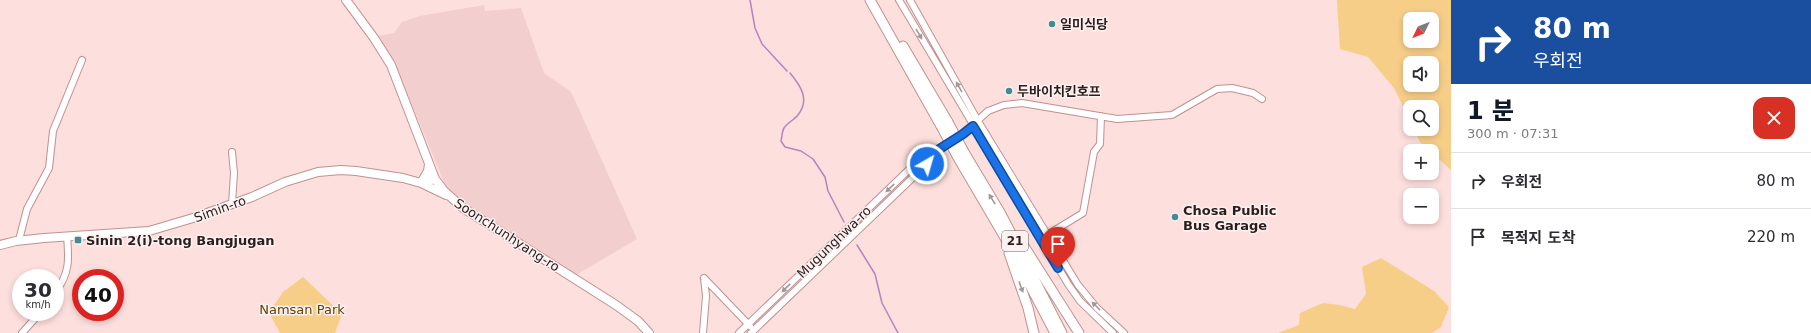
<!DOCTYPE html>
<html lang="ko">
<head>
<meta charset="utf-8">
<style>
	body { margin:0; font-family:"DejaVu Sans","Noto Sans KR",sans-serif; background:#f2f2f3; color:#2b2b33; height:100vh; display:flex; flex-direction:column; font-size:15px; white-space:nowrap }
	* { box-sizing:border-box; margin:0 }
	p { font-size:13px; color:#7c7c81 }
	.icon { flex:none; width:22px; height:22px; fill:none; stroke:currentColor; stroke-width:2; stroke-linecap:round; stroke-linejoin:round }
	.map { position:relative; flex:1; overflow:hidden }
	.drawer { display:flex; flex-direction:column; background:#fff; width:360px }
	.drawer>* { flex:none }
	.guide { background:#1a4fa0; color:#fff; overflow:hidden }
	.needle { width:26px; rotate:227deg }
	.controls { position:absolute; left:1403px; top:12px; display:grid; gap:8px }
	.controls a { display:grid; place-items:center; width:36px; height:36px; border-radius:8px; background:#fff; box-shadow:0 2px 6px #0003; font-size:20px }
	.speed { position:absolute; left:12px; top:269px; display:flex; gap:8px; font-size:20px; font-weight:700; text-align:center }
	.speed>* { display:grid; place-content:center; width:52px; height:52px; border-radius:50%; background:#fff; box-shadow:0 2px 6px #0003; line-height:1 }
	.speed small { font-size:10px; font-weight:400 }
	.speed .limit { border:6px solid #d22; background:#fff; color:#111 }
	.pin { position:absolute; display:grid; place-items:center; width:34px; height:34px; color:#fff; margin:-41px -17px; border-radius:50% 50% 50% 0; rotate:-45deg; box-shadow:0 0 4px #0007 }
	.pin .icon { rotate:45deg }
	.me { position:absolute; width:44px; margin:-22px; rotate:38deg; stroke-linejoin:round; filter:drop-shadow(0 0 3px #0008) }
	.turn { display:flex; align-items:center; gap:14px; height:84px; padding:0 16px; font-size:18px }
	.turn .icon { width:52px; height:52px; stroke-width:2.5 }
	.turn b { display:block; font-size:28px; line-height:34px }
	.round { display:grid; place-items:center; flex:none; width:42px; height:42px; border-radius:12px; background:#f2f2f3 }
	.summary { display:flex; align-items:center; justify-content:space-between; height:68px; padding:0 16px }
	h1 { font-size:24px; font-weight:800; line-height:30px; color:#111827 }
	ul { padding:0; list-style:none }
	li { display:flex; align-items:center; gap:12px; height:56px; padding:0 16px; border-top:1px solid #e1e1e2 }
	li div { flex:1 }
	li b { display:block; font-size:15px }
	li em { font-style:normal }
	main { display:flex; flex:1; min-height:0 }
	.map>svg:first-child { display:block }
	.built { fill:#f2cfce }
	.green { fill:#f7ce88; fill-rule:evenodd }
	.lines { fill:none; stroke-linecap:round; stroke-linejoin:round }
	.stream { stroke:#b781c2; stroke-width:1.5 }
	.minor-casing { stroke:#c09190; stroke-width:8 }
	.major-casing { stroke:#c09190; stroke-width:10 }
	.highway-casing { stroke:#c09190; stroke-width:11 }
	.minor { stroke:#fff; stroke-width:6 }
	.major { stroke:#fff; stroke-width:8 }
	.highway { stroke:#fff; stroke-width:9 }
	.highway-bridge-casing { stroke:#c09190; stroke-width:11; stroke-linecap:butt }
	.highway-bridge { stroke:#fff; stroke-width:9 }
	.oneway { fill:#a09998 }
	.route-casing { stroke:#114b97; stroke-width:10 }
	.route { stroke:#1a73e8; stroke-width:7 }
	.poi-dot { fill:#458c91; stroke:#fcf1f1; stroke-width:1.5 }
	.labels { text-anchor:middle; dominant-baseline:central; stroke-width:3; stroke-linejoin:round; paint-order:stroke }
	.shield { fill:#fcf1f1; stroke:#6b5c5b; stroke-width:1 }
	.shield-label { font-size:12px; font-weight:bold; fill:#2d1c1b }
	.poi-label { font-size:13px; font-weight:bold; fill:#2d1c1b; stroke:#fcf1f1; text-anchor:start }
	.street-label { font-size:13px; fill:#2d1c1b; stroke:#fcf1f1 }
	.park-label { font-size:13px; fill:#604301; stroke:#fcf1f1 }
</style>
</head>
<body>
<main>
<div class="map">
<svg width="1451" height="333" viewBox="0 0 1451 333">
	<rect width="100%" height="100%" fill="#fddfdd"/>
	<path class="built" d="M484 5 485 11 521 8 544 73 570 91 574 98 637 239 576 275 478 213 455 197 446 187 398 71 377 36 394 33 402 22 420 16Z"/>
	<path class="green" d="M1337 0H1451V170L1420 142 1414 129H1432V107H1410V121L1394 88 1368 57 1340 49ZM1410 19H1432V41H1410ZM1410 63H1432V85H1410Z
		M1381 258 1434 291 1449 307 1441 327 1432 333H1278L1299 325 1300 313 1323 303 1340 305 1355 309 1366 294 1362 267Z
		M303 277 342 314 335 333H280L269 313 283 292Z"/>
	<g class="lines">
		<path class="stream" d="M750 0 755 28 762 44 787 71
			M790 73C801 86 810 100 798 115 794 120 787 123 784 128 782 131 782 137 781 141L785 147 801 151 813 159 825 177 828 191 844 222
			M857 245 875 274 882 303 898 333"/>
		<defs>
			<path id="minor" d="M899 0 1068 284 1080 301 1113 333
				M910 0 978 121 1078 285 1097 308 1124 333
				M232 204 234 173 232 152
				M1047 235 1083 213 1094 152 1100 144 1101 116
				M19 240 27 209 49 168 53 131 82 60
				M704 278 750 326
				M55 293C70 273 69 260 67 236
				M22 333 41 312
				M703 333 706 296 704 278
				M739 333 921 158 930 155 963 134 988 111 1004 105 1022 103 1117 119 1172 115 1217 89 1232 88 1253 93 1262 99
				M751 333 927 164 930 155"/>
			<path id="major" d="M346 0 374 38 391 65 435 179 444 191 463 208 616 305 638 321 649 333
				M429 164 428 171 421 183 446 195
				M0 245 16 241 44 238 149 231 193 218 252 197 285 182 318 172 341 170 356 171 403 178 421 183 435 179"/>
			<path id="highway" d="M870 0 941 126
				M903 46 948 122
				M964 152 1001 214 1062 333
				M957 156 1004 236 1055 333
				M1022 243 1079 333
				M1009 253 1028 308 1034 333"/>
		</defs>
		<use href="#minor" class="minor-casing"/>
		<use href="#major" class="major-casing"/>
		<use href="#highway" class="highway-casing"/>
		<use href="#minor" class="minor"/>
		<use href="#major" class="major"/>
		<use href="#highway" class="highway"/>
		<defs>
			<path id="highway-bridge" d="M948 122 964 152
				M941 126 957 156"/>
		</defs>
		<use href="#highway-bridge" class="highway-bridge-casing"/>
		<use href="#highway-bridge" class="highway-bridge"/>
	</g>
	<defs><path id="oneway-solid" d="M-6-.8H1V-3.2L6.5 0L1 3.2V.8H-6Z"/></defs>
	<g class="oneway">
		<use href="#oneway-solid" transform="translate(919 34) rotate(60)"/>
		<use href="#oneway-solid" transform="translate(959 87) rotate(-120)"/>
		<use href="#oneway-solid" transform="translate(890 188) rotate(136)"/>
		<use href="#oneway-solid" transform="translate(992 199) rotate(-122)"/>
		<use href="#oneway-solid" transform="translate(1021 287) rotate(70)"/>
		<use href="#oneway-solid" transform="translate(786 288) rotate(136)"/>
		<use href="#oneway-solid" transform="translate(1096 306) rotate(-135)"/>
	</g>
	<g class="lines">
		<defs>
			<path id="route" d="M927 164 930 155 963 134 973 126 1058 268"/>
		</defs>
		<use href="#route" class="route-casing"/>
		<use href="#route" class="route"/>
	</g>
	<g class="poi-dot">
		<circle cx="1052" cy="24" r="4"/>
		<circle cx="1009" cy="91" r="4"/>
		<circle cx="1175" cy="217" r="4"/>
		<rect x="74" y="236" width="8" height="8" rx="2"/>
	</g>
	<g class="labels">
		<rect class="shield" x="1002" y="231" width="26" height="20" rx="3"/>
		<g class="shield-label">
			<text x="1015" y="241">21</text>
		</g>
		<g class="poi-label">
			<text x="1060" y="24">일미식당</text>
			<text x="1017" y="91">두바이치킨호프</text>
			<text x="1183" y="210">Chosa Public<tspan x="1183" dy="15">Bus Garage</tspan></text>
			<text x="86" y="240">Sinin 2(i)-tong Bangjugan</text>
		</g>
		<g class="street-label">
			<text transform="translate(220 209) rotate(-20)">Simin-ro</text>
			<text transform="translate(507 235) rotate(33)">Soonchunhyang-ro</text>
			<text transform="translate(834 242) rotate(-44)">Mugunghwa-ro</text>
		</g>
		<g class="park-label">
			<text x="302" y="309">Namsan Park</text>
		</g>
	</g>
</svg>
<div class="controls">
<a><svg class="needle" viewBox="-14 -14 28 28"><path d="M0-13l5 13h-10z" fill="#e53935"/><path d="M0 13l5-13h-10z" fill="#7c7c81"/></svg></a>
<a><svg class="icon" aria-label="sound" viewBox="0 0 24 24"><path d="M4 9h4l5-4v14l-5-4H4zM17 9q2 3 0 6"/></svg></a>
<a><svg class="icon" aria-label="search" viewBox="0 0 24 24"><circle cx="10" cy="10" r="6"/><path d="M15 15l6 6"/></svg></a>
<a>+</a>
<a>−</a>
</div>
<div class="speed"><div>30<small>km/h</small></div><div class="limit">40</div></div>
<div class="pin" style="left:1058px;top:268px;background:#d93025"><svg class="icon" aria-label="arrive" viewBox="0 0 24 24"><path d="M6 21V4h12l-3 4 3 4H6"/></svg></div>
<svg class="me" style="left:927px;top:164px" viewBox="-20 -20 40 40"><circle r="17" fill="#1a73e8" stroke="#fff" stroke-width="3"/><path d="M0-11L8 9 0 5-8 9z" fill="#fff"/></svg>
</div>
<section class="drawer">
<div class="guide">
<div class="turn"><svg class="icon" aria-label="right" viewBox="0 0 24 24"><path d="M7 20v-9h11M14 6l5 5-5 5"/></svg><div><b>80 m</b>우회전</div></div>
</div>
<div class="summary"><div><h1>1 분</h1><p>300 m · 07:31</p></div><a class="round" style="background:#d93025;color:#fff"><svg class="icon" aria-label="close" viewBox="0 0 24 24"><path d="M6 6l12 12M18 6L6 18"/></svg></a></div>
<ul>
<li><svg class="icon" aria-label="right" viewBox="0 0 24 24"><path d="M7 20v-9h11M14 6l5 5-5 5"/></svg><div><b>우회전</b></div><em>80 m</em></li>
<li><svg class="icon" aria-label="arrive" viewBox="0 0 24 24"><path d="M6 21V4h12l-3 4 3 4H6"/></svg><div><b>목적지 도착</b></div><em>220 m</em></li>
</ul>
</section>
</main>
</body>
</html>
